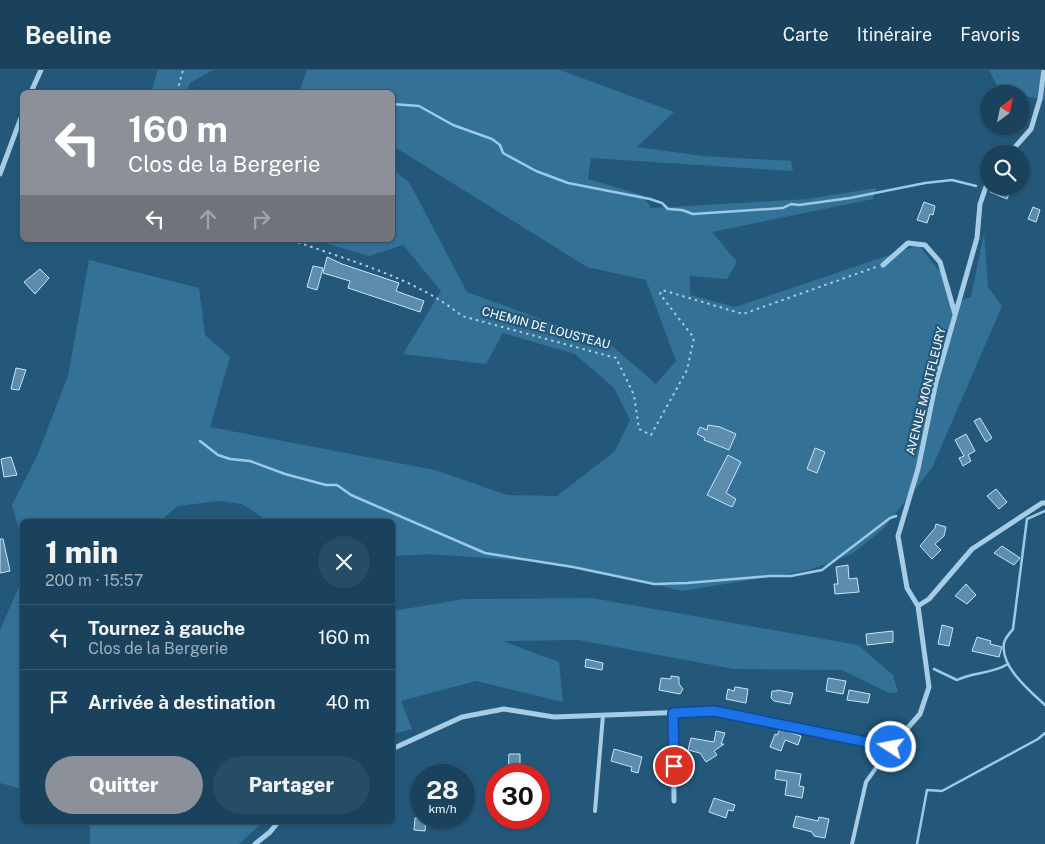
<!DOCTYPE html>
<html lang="fr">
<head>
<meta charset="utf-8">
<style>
	body { margin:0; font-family:"Public Sans",sans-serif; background:#274d65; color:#f1f3f6; height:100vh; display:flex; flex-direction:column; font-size:19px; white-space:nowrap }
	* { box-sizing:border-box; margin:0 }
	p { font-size:16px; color:#9fb0bb }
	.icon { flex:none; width:28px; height:28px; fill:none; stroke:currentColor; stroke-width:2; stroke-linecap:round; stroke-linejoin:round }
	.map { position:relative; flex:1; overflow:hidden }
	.details { position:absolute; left:20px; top:449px; width:375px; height:305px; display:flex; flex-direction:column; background:#1a425c; border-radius:8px; box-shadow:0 1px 4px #0004,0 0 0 1px #385b72 }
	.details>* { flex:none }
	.hud { position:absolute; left:20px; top:20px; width:375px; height:152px; border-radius:8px; box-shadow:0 1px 4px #0004,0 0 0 1px #385b72; background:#8c9099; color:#fff; overflow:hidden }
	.needle { width:32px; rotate:33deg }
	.buttons { position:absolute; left:980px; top:15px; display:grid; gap:10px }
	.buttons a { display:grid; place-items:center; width:50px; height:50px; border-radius:50%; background:#1a425c; box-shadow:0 1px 4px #0004,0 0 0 1px #385b72; font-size:25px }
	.speed { position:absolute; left:410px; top:694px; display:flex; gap:10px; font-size:25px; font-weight:700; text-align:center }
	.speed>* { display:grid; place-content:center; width:65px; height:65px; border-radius:50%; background:#1a425c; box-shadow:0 1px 4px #0004,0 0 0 1px #385b72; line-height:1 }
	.speed small { font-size:12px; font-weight:400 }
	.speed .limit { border:8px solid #d22; background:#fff; color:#111 }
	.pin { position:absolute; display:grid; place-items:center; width:42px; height:42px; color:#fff; margin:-21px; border:2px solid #fff; border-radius:50%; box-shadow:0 1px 5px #0007 }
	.me { position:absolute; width:55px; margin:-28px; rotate:281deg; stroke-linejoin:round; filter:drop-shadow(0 0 4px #0008) }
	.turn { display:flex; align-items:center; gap:18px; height:105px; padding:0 25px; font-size:22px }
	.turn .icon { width:65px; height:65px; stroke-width:2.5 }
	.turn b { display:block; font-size:35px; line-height:42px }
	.lanes { display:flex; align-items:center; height:48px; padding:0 25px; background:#0003; justify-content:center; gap:25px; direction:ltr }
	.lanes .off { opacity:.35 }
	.round { display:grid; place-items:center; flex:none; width:52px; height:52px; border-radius:26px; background:#274d65 }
	.headline { display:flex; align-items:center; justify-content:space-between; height:85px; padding:0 25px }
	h1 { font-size:30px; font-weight:800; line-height:38px }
	.cta { display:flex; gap:10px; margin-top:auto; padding:10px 25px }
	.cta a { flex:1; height:58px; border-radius:30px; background:#8c9099; color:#fff; font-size:20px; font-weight:800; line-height:58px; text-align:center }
	.cta a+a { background:#274d65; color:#f1f3f6 }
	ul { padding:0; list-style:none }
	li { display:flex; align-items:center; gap:15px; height:65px; padding:0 25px; border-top:1px solid #385b72 }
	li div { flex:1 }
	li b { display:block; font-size:19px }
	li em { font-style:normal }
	header { display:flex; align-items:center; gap:30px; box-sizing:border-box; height:70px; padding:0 25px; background:#1a425c; border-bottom:1px solid #385b72 }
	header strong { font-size:24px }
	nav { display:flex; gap:28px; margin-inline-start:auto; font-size:18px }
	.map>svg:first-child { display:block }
	.green { fill:#337197 }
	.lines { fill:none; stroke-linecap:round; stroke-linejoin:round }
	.stream { stroke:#9acae6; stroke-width:2.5 }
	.building { fill:#5c8dad; stroke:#c9e4f4 }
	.path { stroke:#a6cde5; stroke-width:2; stroke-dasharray:2.5 4; stroke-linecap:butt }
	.lane { stroke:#a6cde5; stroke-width:4 }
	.street { stroke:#a6cde5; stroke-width:5 }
	.route-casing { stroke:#114b97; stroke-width:12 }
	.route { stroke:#1a73e8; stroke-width:9 }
	.labels { text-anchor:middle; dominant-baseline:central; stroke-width:4.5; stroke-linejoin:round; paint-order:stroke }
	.street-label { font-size:12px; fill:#fff; stroke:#23587b }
</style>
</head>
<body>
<header>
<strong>Beeline</strong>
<nav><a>Carte</a><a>Itinéraire</a><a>Favoris</a></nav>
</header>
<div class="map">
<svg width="1045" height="774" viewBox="0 0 1045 774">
	<rect width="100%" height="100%" fill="#23587b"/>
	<path class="green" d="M158 0H213L190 13 186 22H151Z
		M307 0H560L674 42 637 77 703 86 791 91 793 101 591 88 588 109 642 125 651 138 808 129 876 118 873 129 712 162 737 192 727 209 690 206V225L735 237 919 175 950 215 954 233 971 227 984 163 988 217 1002 236 932 398 883 459 852 484 810 500 683 521 557 493 429 484 393 486 392 451H264L262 447 242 434 220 431 178 436 160 451H22V471L12 435 37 386 68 306 89 190 199 218 205 265 230 287 210 357 435 400 507 425 557 426 615 381 630 350 614 318 575 284 503 263 486 294 403 284 441 221 403 175 369 186 315 170H392L393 100 409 112 467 222 611 275 656 314 676 291 646 210 587 197 393 76 392 22H306L300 19Z
		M989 0H1045V30L1015 24 998 18Z
		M22 510V719L0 713V560Z
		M592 528 858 575 893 605 898 622 889 623 842 600 734 599 578 570 502 571 559 592 563 632 476 611 401 631 412 659 393 664V541L464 529Z
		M85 751H264L239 774H90V755Z"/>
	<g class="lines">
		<path class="stream" d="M392 34 419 36 453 55 492 69 500 75 503 83 536 101 568 113 650 129 662 133 668 139 682 140 693 144 783 138 791 134 799 135 850 128 925 113 952 110 976 116
			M200 371 218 385 230 389 250 391 285 404 326 415H337L351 425 485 483 573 497 654 514 687 513 770 506H791L822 500 890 448 896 446
			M1045 441 1027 449 1013 559C1010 563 1005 568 1004 573 1000 597 1030 621 1045 635
			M934 599 957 610C973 602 992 604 1008 594
			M917 774 927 720 942 721 1038 669 1045 663"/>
	</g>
	<path class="building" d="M993 116H1012L1007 129 990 122Z
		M924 132 935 136 933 145 930 144 927 153 917 150Z
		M1033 137 1040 140 1036 152 1028 149Z
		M327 187 342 194 399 213 396 221 424 231 420 242 348 218 350 211 323 203Z
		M313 196 323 198 317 220 307 217Z
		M40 199 49 208 35 224 24 212Z
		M16 298 26 300 19 320 11 319Z
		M980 348 992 368 986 372 974 351Z
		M708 355 720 357 736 364 729 380 704 370 705 368 697 364 700 357 707 360Z
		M966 364 975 381 968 385 971 391 963 396 959 388 964 386 955 370Z
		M815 378 825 382 817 403 807 399Z
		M728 385 741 392 726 423 736 429 732 437 707 425Z
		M11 387 17 405 4 407 1 389Z
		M996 419 1007 432 999 439 987 426Z
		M936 454 946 457 944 466 935 474 941 480 932 489 920 476 935 458Z
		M0 469H3L10 501 0 503Z
		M1002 476 1020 488 1014 495 994 483Z
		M848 495 849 509 857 508 859 522 835 524 834 514H838L836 497Z
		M966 514 976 525 967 534 955 526Z
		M942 555 953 558 949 576 938 574Z
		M893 561V572L867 575 866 564Z
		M977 567 991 571 990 574 1002 577 999 587 972 581Z
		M586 589 603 593 602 600 585 597Z
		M671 606 679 607V614L683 619 680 624 659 620 661 608 671 609Z
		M828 608 846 611 843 624 826 621Z
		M735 617 748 619 746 633 726 629 728 619 734 621Z
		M777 620 793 623 790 634 774 631 771 628 772 621H777Z
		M849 620 870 624 868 633 847 630Z
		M780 659 801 666 798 675 785 670 781 681 770 677 775 664 777 665Z
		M716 661 725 663 721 674H724L714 681 717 685 706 692 700 683 688 680 691 668 714 672Z
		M614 679 642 687 638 703 631 701 632 697 611 691Z
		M509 684H520V705H508Z
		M776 700 801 704 799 716 804 717 802 728 785 725 787 711 775 709Z
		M714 728 735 735 733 741 728 740 726 748 709 742Z
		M796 746 818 751 819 747 829 749 825 768 814 766 812 762 793 757Z
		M415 748H426L425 761 414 760Z"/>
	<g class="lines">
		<path class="path" d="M177 22 183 0
			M292 170C349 191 414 207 462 246L616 288 634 325 639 359 651 365 687 300 694 268 660 224 662 220 743 244 876 197"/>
		<path class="lane" d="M595 741 603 645
			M852 774 866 712 891 677"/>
		<path class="street" d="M31 22 41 0
			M1009 84 1031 59 1040 29 1044 0
			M0 104 22 45
			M883 195 908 173 925 175 940 192 955 244
			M918 536 929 529 972 479 1042 433H1045
			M673 643 674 731
			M392 679 462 647 504 639 554 647 714 641 891 677 920 644 929 617 918 536 907 518 898 466 918 399 936 312 977 168 980 134 989 108
			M255 774 270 762 279 751"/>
	</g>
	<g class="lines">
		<defs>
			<path id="route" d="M674 696 673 643 714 641 891 677"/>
		</defs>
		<use href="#route" class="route-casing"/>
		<use href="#route" class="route"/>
	</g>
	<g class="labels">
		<g class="street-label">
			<text transform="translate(546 258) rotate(15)">CHEMIN DE LOUSTEAU</text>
			<text transform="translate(926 321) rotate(-76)">AVENUE MONTFLEURY</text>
		</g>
	</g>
</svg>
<div class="buttons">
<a><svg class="needle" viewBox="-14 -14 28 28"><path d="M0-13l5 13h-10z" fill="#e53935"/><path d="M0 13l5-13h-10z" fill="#9fb0bb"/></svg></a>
<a><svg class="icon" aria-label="search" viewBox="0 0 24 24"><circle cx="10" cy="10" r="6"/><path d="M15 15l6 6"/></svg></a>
</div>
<div class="speed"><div>28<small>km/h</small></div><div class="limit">30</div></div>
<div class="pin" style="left:674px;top:696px;background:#d93025"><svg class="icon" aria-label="arrive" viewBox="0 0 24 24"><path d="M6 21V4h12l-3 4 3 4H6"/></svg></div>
<svg class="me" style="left:891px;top:677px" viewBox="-20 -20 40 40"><circle r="17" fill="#1a73e8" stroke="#fff" stroke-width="3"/><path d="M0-11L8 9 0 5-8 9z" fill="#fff"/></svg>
<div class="hud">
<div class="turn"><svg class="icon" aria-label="left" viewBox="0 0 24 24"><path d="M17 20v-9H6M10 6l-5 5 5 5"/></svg><div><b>160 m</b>Clos de la Bergerie</div></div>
<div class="lanes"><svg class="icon" aria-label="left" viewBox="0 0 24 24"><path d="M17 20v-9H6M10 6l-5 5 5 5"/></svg><svg class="icon off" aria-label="ahead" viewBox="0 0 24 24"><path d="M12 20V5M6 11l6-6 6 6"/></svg><svg class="icon off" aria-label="right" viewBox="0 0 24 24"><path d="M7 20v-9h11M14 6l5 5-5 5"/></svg></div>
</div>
<section class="details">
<div class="headline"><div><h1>1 min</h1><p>200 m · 15:57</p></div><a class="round"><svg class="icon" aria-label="close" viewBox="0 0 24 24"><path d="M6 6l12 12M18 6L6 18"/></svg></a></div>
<ul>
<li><svg class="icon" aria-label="left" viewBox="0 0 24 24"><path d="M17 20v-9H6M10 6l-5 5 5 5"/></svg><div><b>Tournez à gauche</b><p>Clos de la Bergerie</p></div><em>160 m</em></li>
<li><svg class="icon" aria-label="arrive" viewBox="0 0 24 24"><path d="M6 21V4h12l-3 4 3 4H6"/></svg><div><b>Arrivée à destination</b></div><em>40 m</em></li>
</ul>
<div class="cta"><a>Quitter</a><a>Partager</a></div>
</section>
</div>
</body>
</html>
